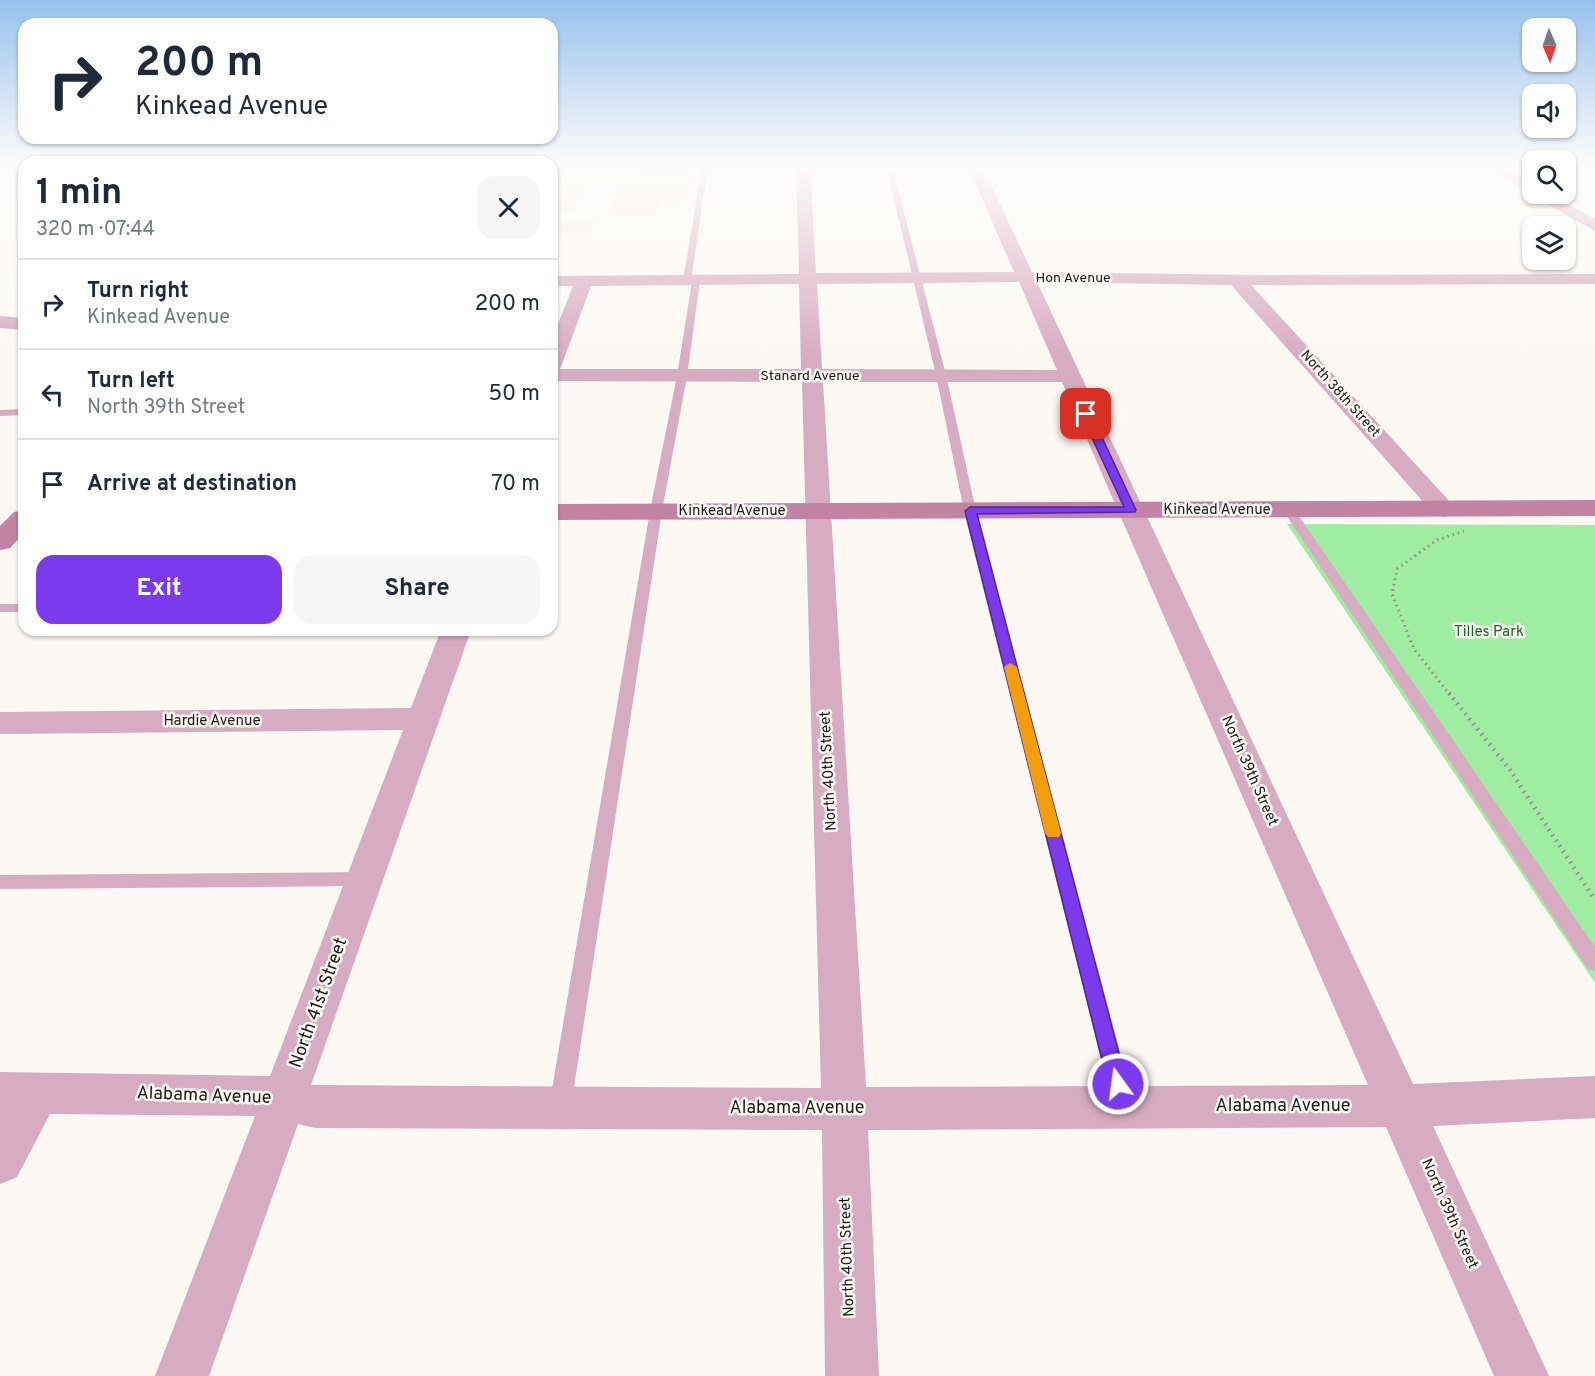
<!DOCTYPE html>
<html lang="en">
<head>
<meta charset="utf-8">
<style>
	body { margin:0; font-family:Overpass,sans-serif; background:#f6f6f7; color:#1f2937; height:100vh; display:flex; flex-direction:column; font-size:22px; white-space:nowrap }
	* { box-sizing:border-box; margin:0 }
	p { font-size:20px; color:#747a83 }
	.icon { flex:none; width:33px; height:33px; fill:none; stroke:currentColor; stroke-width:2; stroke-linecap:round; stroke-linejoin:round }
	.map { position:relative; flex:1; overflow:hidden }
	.side { position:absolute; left:18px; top:156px; width:540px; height:480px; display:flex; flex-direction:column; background:#fff; border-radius:18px; box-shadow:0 2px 4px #0004 }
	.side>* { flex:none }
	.top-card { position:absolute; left:18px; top:18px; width:540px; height:126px; border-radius:18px; box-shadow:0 2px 4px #0004; background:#fff; color:#1f2937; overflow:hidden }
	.needle { width:39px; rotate:178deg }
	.buttons { position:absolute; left:1522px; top:18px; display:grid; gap:12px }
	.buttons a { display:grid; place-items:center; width:54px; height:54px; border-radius:12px; background:#fff; box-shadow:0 2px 4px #0004; font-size:30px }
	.pin { position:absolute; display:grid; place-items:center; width:51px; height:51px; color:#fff; margin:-26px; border-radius:12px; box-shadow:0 3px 9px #0006 }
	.me { position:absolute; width:66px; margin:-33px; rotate:346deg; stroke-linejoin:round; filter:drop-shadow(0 0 4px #0008) }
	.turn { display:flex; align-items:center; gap:21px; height:126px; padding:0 18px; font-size:27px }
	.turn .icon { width:78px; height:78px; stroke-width:2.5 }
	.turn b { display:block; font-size:42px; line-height:51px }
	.round { display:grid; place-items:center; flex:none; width:63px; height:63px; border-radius:18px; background:#f6f6f7 }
	.head { display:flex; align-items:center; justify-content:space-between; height:102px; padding:0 18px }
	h1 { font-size:36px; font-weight:700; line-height:45px }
	.primary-button { display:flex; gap:12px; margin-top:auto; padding:12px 18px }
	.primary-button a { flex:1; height:69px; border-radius:18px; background:#7c3aed; color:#fff; font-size:24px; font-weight:700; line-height:69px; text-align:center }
	.primary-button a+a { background:#f6f6f7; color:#1f2937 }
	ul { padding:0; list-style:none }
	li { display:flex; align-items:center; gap:18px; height:90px; padding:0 18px; border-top:2px solid #e0e1e3 }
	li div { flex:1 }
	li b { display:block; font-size:22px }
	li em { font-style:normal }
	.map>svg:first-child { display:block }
	.built { fill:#f5ede3 }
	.green { fill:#9feda2 }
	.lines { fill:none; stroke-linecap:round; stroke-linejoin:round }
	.path-far1 { stroke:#908e8b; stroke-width:3; stroke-dasharray:1.5 4; stroke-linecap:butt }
	.path { stroke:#908e8b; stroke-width:4.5; stroke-dasharray:1.5 5; stroke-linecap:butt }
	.lane { fill:#d7abc0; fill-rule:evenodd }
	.street { fill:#d7abc0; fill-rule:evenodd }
	.secondary { fill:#c384a4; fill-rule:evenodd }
	.route { fill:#7c3aed; stroke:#51269a; stroke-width:1.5 }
	.slow { fill:#f59e0b }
	.labels { text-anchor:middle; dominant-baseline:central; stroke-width:5; stroke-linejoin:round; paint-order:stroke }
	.far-street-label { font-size:14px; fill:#1a1918; stroke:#fcf9f5 }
	.street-label { font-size:15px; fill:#1a1918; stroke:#fcf9f5 }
	.park-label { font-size:15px; fill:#156622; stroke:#fcf9f5 }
	.near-street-label { font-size:18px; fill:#1a1918; stroke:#fcf9f5 }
</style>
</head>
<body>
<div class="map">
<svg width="1595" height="1376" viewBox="0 0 1595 1376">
	<rect width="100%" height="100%" fill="#fcf9f5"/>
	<path class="built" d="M552 168H580L578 173 695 172 693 182 676 183 689 184 685 201H660L655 216H609L621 185H597L598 182 592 181 583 184 574 212H552V203H557L560 198H552Z
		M555 221H594L589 233H552V224Z"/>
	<path class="green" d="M1287 524 1595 525V983Z"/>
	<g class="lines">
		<path class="path-far1" d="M1450 695 1414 649 1392 594 1397 569 1437 540 1464 531"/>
		<path class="path" d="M1449 693 1510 770 1595 900"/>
		<path class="lane" d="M702 166H708L691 281 687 284 683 281Z
			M886 166H892L946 375 976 511 1134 1104 1131 1111 1123 1114 1115 1111 1112 1104 964 511 936 375Z
			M696 278 700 281 687 376 662 511 571 1107 568 1114 560 1117 552 1114 549 1107 650 511 677 376 692 281Z
			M24 409V415L0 416V410Z
			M1288 505 1292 506 1595 947V971L1588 969 1282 509Z
			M0 604H24V612H0Z
			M365 872 371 874 374 879 371 884 365 886 0 889V875Z"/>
		<path class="street" d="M796 166H810L816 273 1014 272 968 166H982L1032 272 1261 275 1595 274V284L1251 285 1452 504 1456 509 1452 514 1443 517 1434 514 1231 285 1037 282 1413 1084 1595 1076V1118L1433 1126 1549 1376H1494L1386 1127 868 1130 879 1376H825L822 1130 315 1128 298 1124 209 1376H155L255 1116 50 1114 17 1177 0 1184V1072L270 1076 403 730 0 734V712L411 708 441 630H471L311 1085 821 1088 802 382 552 381V339L573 286H552V276L799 274ZM1019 282 1057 370 822 369 817 284ZM799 284 801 369H560L591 286ZM823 382H1062L1368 1085 866 1087Z
			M1487 166H1505L1533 184V194H1549L1595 219V231L1534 197Z
			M0 316 24 318V330L0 328Z"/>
		<path class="secondary" d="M1595 500V516L552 520V504Z
			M24 510V533L10 548 0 550V526L14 512Z"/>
	</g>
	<linearGradient id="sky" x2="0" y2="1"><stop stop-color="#97c1ed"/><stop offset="0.46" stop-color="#fefcfa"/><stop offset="1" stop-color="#fefcfa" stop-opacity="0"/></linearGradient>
	<rect width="1595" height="359" fill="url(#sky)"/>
	<path class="route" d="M1086 411 1091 414 1136 510 1135 512 977 514 1127 1084 1125 1090 1118 1093 1111 1090 1108 1084 965 511 970 507H1124L1081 414Z"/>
	<path class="slow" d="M1010 663 1017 667 1061 833 1059 837H1048L1045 833 1004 667Z"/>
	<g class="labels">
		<g class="far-street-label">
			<text x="1073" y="278">Hon Avenue</text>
			<text x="810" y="376">Stanard Avenue</text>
			<text transform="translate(1340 394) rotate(48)">North 38th Street</text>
		</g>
		<g class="street-label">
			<text x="1217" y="510">Kinkead Avenue</text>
			<text x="732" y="511">Kinkead Avenue</text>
			<text x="212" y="721">Hardie Avenue</text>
			<text transform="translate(829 771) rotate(-93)">North 40th Street</text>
			<text transform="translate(1249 771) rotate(66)">North 39th Street</text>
			<text transform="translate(1449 1214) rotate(66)">North 39th Street</text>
			<text transform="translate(848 1257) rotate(-92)">North 40th Street</text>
		</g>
		<g class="park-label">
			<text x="1489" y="632">Tilles Park</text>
		</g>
		<g class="near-street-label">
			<text transform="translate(319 1003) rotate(-70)">North 41st Street</text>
			<text transform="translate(204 1096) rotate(2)">Alabama Avenue</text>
			<text x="1283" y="1106">Alabama Avenue</text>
			<text x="797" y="1108">Alabama Avenue</text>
		</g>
	</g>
</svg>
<div class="buttons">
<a><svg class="needle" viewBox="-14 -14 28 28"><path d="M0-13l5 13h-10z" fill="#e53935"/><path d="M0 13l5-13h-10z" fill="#747a83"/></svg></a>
<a><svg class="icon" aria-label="sound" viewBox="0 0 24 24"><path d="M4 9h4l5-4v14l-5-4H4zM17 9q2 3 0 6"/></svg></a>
<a><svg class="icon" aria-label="search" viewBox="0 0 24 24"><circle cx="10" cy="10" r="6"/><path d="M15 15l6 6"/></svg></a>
<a><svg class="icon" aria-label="layers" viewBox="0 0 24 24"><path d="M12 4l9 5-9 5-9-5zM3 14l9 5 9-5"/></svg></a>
</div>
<div class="pin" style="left:1086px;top:414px;background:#d93025"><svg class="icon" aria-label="arrive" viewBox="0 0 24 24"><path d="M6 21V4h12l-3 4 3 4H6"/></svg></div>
<svg class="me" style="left:1118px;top:1084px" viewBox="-20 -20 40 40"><circle r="17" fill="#7c3aed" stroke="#fff" stroke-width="3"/><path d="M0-11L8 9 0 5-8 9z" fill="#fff"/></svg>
<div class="top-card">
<div class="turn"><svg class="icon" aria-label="right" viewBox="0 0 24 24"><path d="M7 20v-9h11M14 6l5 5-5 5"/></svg><div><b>200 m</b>Kinkead Avenue</div></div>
</div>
<section class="side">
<div class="head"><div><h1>1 min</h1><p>320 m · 07:44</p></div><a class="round"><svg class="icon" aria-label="close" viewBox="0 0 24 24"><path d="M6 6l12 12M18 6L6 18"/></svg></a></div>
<ul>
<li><svg class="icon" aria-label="right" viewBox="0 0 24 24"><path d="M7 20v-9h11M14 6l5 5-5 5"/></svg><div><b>Turn right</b><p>Kinkead Avenue</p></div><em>200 m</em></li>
<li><svg class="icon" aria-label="left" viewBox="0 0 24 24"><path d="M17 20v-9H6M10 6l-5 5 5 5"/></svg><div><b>Turn left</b><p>North 39th Street</p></div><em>50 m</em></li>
<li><svg class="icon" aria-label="arrive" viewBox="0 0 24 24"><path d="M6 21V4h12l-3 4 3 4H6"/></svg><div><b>Arrive at destination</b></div><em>70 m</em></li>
</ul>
<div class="primary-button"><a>Exit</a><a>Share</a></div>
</section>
</div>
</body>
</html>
